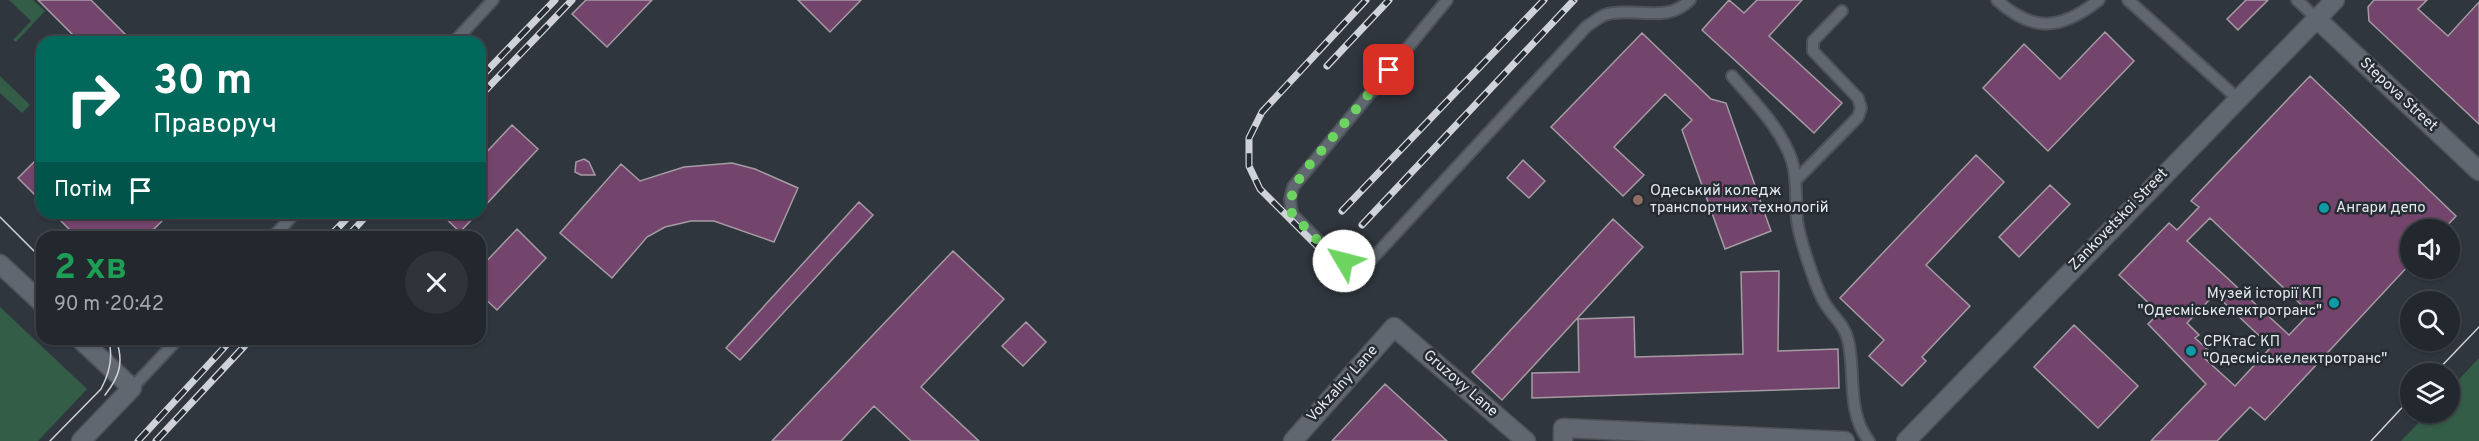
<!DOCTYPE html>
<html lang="uk">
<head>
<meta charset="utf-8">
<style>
	body { margin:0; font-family:Overpass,sans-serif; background:#2f343a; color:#f1f3f6; height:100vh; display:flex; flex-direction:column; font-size:22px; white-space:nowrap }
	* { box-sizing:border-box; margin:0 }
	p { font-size:20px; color:#a3a6aa }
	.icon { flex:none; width:33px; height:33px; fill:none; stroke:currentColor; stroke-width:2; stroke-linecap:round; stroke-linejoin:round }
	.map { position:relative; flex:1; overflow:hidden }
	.details { position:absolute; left:36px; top:231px; width:450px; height:114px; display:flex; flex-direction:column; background:#23282e; border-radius:18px; box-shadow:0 2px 4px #0004,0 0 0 2px #40444a }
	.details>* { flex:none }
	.hud { position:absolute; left:36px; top:36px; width:450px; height:183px; border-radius:18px; box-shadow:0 2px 4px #0004,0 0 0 2px #40444a; background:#00695c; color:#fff; overflow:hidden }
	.tools { position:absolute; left:2400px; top:219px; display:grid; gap:12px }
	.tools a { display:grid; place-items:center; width:60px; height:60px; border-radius:50%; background:#23282e; box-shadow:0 2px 4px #0004,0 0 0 2px #40444a; font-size:30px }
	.pin { position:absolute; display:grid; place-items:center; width:51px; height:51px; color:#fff; margin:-26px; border-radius:12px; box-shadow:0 3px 9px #0006 }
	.me { position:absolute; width:66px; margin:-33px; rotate:307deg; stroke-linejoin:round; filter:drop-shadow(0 0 4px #0008) }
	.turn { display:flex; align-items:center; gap:21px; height:126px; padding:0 18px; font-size:27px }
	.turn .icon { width:78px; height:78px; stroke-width:2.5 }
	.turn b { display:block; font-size:42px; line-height:51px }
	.then { display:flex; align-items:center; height:57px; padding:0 18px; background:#0003; gap:12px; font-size:22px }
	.round { display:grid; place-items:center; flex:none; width:63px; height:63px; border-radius:32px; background:#2f343a }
	.headline { display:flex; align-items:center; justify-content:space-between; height:102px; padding:0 18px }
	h1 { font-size:36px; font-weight:700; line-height:45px; color:#1e9e55 }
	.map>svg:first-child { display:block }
	.green { fill:#345d48 }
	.building { fill:#74456c; stroke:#a59ba3; stroke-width:1.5; fill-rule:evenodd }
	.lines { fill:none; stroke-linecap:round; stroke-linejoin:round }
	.lane-casing { stroke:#4c5258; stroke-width:14 }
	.street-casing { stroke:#4c5258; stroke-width:21 }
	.lane { stroke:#606770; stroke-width:10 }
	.street { stroke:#606770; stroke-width:18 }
	.tram { stroke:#cfd3d9; stroke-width:1.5 }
	.rail-casing { stroke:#cfd3d9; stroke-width:7 }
	.rail { stroke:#252c33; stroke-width:4.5; stroke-dasharray:14; stroke-linecap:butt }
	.route { stroke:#6dd361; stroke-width:10; stroke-dasharray:0 18 }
	.education-dot { fill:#8d6e63; stroke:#252c33; stroke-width:2 }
	.culture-dot { fill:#0f9aa8; stroke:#252c33; stroke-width:2 }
	.labels { text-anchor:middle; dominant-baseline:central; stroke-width:5; stroke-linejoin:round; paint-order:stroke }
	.street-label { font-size:15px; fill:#e4e8ed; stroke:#252c33 }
	.poi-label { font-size:15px; fill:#e4e8ed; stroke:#252c33; text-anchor:start }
</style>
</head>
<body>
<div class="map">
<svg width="2479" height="441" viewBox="0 0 2479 441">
	<rect width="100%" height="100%" fill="#2f363e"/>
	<path class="green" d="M9 0H33L45 11 16 42 13 40 31 21Z
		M0 76 30 105 22 113 0 93Z
		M0 307 87 389 38 441H0Z
		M2479 358V441H2401L2428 413 2450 412V389Z"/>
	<path class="building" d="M38 0H91L133 42H80Z
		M586 0H652L607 47 572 14Z
		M798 0H861L830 32Z
		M1729 0 1744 13 1757 0H1802L1769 36 1842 103 1814 133 1702 30Z
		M2246 0H2268L2238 30 2227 19Z
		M2374 0H2427L2418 9 2448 36 2479 2V124L2369 21 2368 7Z
		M2105 32 2134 61 2048 151 1983 88 2024 44 2060 79Z
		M1642 33 1711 99 1726 103 1771 231 1725 249 1682 130 1692 120 1665 94 1614 147 1644 175 1623 196 1551 127Z
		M2310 76 2456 216 2443 230H2410V264L2265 420 2250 407 2217 441H2151L2206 384 2148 324 2159 313 2119 275 2169 223 2177 230 2199 207 2191 201ZM2210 218 2310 313 2289 335 2187 241ZM2215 294 2271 347 2235 386 2202 356 2208 350 2195 338 2199 335 2187 323Z
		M512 125 538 149 480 211V159Z
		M42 154V202L18 178Z
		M1976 155 2004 182 1926 265 1970 306 1922 357 1926 361 1902 386 1869 356 1884 340 1840 298Z
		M584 159 589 162 595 175H581L575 172 576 162Z
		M1523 160 1545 181 1529 198 1507 178Z
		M732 163 755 169 798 188 774 242 714 221H691L665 227 647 237 612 278 560 233 621 164 640 181 684 167Z
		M2050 185 2070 204 2019 257 1999 237Z
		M859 202 873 215 740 360 726 348Z
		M53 213H170L146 237H77Z
		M440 213H478L460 232Z
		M1613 219 1643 247 1502 400 1472 372Z
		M517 229 546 258 497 310 480 294V268Z
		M953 251 1004 299 921 387 979 441H911L874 406 841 441H772Z
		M1779 271 1778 351 1838 349 1839 388 1532 398V373L1579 372 1578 319 1634 317 1635 357 1743 354 1741 272Z
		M1026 322 1046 342 1023 366 1002 346Z
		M2074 325 2138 386 2098 428 2034 367Z
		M1385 384 1447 441H1332Z"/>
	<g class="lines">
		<defs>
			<path id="lane" d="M1447 0 1293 187 1290 199 1292 214 1334 257 1356 263 1372 259 1587 26C1594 22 1601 15 1608 14 1638 7 1666 24 1690 0
				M1997 0C2033 33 2061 30 2099 0
				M2128 0 2237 98
				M2297 0 2317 19
				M454 42 493 0
				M1732 76C1754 102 1781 128 1792 161 1798 181 1795 199 1797 220 1799 237 1814 282 1822 298 1829 314 1844 322 1848 340 1856 373 1846 412 1869 441
				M1797 179 1858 117 1861 108 1858 98 1813 51V41L1842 11
				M273 237 295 213
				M132 388 178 339"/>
			<path id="street" d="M2317 19 2479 171
				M0 264 42 303
				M80 339 132 388 81 441
				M1293 441 1394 327 1526 441
				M1563 441V428L1845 441
				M1906 441 2335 0"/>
		</defs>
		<use href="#lane" class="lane-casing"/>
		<use href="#street" class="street-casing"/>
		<use href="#lane" class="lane"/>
		<use href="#street" class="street"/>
		<path class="tram" d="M0 217 42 259
			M2434 374 2479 327
			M105 395C120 376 124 362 116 339
			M50 441 101 389C109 374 114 356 108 339
			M2371 441 2410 399"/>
		<defs>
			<path id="rail" d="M1327 66 1389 0
				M480 78 555 0
				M480 96 572 0
				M1342 211 1544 0
				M1362 225 1574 0
				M329 237 352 213
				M347 237 369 213
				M1322 251 1260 189 1249 166V138L1262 112 1366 0
				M138 441 232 339
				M156 441 251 339"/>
		</defs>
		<use href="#rail" class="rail-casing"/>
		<use href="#rail" class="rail"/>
	</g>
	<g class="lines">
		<path class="route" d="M1344 261 1334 257 1292 214 1290 200 1301 175 1389 70"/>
	</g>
	<circle class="education-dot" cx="1638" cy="200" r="6"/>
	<g class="culture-dot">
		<circle cx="2324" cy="208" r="6"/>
		<circle cx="2334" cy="303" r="6"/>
		<circle cx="2191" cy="351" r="6"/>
	</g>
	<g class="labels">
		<g class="street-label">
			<text transform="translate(2398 95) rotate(43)">Stepova Street</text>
			<text transform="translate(2119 220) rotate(-46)">Zankovetskoi Street</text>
			<text transform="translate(1343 384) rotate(-48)">Vokzalny Lane</text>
			<text transform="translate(1460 384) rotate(41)">Gruzovy Lane</text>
		</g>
		<g class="poi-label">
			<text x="1650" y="191">Одеський коледж<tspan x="1650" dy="17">транспортних технологій</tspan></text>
			<text x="2336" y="208">Ангари депо</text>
			<text x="2322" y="294" text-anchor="end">Музей історії КП<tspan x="2322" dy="17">"Одесміськелектротранс"</tspan></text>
			<text x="2203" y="342">СРКтаС КП<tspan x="2203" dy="17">"Одесміськелектротранс"</tspan></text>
		</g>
	</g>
</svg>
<div class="tools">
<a><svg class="icon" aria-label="sound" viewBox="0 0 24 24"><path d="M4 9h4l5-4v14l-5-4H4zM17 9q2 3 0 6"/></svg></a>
<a><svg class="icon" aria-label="search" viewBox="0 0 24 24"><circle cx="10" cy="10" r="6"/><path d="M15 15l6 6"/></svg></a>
<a><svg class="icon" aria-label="layers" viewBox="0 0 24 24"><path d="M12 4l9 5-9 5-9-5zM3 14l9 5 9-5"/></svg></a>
</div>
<div class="pin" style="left:1389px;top:70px;background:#d93025"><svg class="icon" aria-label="arrive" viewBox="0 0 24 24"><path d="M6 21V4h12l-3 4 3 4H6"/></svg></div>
<svg class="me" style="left:1344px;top:261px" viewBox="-20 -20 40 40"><circle r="19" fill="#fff"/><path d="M0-13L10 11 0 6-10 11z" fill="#6dd361"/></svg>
<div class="hud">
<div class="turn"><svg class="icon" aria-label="right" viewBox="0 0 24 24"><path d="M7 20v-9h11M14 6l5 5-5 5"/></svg><div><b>30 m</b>Праворуч</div></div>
<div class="then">Потім<svg class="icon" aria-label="arrive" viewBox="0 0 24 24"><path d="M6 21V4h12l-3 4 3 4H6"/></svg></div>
</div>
<section class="details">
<div class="headline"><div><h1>2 хв</h1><p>90 m · 20:42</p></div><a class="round"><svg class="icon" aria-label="close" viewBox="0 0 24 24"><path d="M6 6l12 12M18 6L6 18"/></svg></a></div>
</section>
</div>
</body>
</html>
